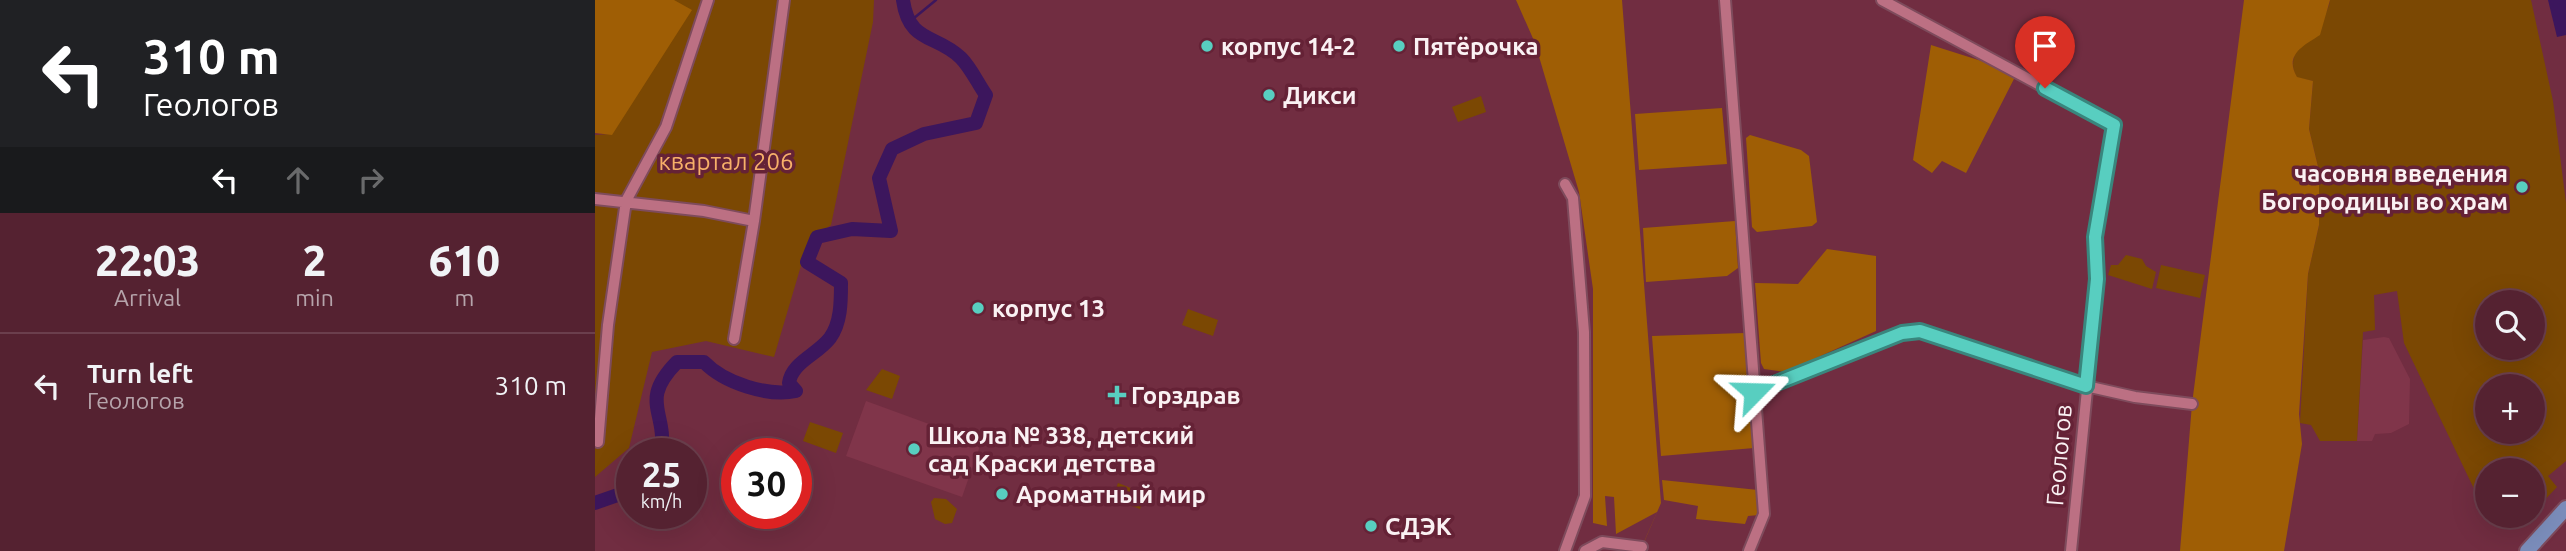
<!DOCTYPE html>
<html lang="en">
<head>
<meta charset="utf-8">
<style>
	body { margin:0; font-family:Ubuntu,sans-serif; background:#5e2f3d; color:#f1f3f6; height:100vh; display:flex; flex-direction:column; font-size:26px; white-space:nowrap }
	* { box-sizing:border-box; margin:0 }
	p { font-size:23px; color:#b6a4ab }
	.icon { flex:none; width:38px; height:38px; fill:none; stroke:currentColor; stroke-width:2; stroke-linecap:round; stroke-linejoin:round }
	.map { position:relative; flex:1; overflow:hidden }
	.panel { display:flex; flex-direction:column; background:#552231; width:595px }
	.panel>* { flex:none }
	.banner { background:#202124; color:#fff; overflow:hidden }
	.buttons { position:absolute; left:1880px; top:290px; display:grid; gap:14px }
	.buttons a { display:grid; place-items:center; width:70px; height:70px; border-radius:50%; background:#552231; box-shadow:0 7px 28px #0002,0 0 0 2px #6b3f4d; font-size:35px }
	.speed { position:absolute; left:21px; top:438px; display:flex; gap:14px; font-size:35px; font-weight:700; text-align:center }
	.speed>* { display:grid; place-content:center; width:91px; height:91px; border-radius:50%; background:#552231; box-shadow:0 7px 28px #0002,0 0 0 2px #6b3f4d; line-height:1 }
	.speed small { font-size:18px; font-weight:400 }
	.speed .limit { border:10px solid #d22; background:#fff; color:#111 }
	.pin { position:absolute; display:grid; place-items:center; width:60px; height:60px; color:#fff; margin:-72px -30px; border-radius:50% 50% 50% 0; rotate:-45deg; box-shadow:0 0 7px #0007 }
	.pin .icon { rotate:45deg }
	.me { position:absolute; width:77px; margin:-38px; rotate:68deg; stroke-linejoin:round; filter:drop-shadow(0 0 5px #0008) }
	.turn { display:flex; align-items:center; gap:24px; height:147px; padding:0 28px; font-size:32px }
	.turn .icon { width:91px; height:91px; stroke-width:2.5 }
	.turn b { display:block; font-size:49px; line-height:60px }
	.lanes { display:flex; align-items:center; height:66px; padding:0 28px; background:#0003; justify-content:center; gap:35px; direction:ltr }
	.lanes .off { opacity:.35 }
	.eta { display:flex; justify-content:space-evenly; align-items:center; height:119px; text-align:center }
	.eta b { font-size:42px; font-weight:800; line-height:49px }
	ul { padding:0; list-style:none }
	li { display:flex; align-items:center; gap:21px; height:105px; padding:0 28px; border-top:2px solid #6b3f4d }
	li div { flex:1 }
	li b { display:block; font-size:26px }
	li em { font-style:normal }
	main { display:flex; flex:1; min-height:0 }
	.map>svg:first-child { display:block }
	.built { fill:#80354a }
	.green { fill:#7b4803; fill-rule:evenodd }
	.forest { fill:#9f5e05 }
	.water { fill:#3c165d }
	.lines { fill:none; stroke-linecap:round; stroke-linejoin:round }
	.stream { stroke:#3c165d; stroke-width:2.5 }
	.river { stroke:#3c165d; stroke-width:14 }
	.minor-casing { stroke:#7e4b5c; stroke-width:14 }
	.major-casing { stroke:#7e4b5c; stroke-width:18 }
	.minor { stroke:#bc7083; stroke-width:10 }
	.major { stroke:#7b8dbb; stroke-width:14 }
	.route-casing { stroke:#39867d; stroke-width:18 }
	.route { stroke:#58cec0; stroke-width:12 }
	.poi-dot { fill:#58cec0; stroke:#652236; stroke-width:2.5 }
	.labels { text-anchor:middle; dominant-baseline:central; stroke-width:7; stroke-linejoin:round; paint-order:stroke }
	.poi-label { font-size:24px; font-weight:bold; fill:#faf1f3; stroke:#652236; text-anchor:start }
	.park-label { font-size:24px; fill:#f7b069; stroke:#652236 }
	.street-label { font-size:24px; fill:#faf1f3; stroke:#652236 }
</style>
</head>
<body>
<main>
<section class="panel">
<div class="banner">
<div class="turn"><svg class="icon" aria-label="left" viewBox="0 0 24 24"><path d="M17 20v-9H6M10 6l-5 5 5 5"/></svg><div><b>310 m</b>Геологов</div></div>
<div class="lanes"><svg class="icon" aria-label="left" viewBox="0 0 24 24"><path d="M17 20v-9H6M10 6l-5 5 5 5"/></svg><svg class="icon off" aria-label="ahead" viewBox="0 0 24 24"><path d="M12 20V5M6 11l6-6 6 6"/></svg><svg class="icon off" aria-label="right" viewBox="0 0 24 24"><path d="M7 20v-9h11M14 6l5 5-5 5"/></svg></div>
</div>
<div class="eta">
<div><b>22:03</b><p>Arrival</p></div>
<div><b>2</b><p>min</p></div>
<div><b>610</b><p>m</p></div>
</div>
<ul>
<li><svg class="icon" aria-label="left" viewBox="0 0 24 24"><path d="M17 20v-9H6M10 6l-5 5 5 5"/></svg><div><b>Turn left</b><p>Геологов</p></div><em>310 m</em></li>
</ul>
</section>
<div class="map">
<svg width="1971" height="551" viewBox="0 0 1971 551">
	<rect width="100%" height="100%" fill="#712d41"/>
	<path class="built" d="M1789 337 1794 338 1815 379 1814 424 1796 433 1780 434 1777 441H1762L1768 340Z
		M271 401 386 443 367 497 251 456Z"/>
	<path class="green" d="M69 0H279L278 22 236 225 213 242 179 357 111 341 57 352 34 448 0 477V135L15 134 91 7Z
		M1735 0H1936L1958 101 1971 203V461L1953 476 1962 487 1937 513V471H1892V506L1881 493 1809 343 1802 291 1779 295 1780 330 1768 332 1762 441H1725L1716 425 1705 423 1713 274 1724 225V171L1714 129 1718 81 1702 78C1684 48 1732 28 1735 0ZM1892 303H1937V348H1892ZM1892 387H1937V432H1892Z
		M886 96 891 112 863 122 857 107Z
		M1531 255 1547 259 1551 266 1561 272 1557 289 1513 275 1516 265H1523Z
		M1566 265 1610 275 1605 298 1561 288Z
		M593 309 623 320 618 336 587 325Z
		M287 369 305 376 297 399 271 390Z
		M215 422 248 433 241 453 208 441Z
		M523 483 551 494 545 509 517 499Z
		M339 498 351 499 362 509 357 523 350 524 340 519 336 502Z"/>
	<path class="forest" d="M0 0H79L97 10 17 135 0 133Z
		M921 0H1027L1066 503 1047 547 1045 551 1062 512 1021 534 1019 497 1010 496 1012 526 998 523V289L984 192 940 43Z
		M1649 0H1735L1725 35C1708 46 1689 55 1702 77L1718 81 1714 129 1724 171V225L1713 274 1704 414 1707 444 1689 551H1585L1597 404Z
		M1336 45 1396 64 1421 75 1371 173 1347 161 1337 173 1318 160Z
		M1127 108 1132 164 1044 170 1040 114Z
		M1155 135 1206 150 1214 156 1222 222 1217 226 1162 232 1157 227 1151 138Z
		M1140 221 1143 268 1132 276 1051 282 1048 228Z
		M1232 249 1281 256V331L1190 372 1169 369 1166 363 1160 283 1203 284Z
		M1150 333 1159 448 1066 456 1057 336Z
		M1067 480 1163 490 1164 515 1153 516 1150 524 1101 519 1103 506 1069 500Z"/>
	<path class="water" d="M1953 0H1971V35L1962 37Z"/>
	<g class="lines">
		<path class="stream" d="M313 23 341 0"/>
		<path class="river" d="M66 453C73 411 43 402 82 362H109C129 383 173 397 201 391L194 383C197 362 222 355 235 338 246 323 246 302 246 283L212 262 222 237 257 229 296 231 284 178 297 149 329 134 381 123 391 95C383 84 376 68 366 58 342 34 314 44 308 0
			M0 503 37 490"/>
		<defs>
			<path id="minor" d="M1130 0 1169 514 1154 551
				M1287 0 1519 125 1500 237 1502 289 1476 551
				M0 199 109 211 159 221
				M139 339 159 221 189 0
				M1159 392 1307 333 1325 331 1491 386 1540 397 1597 404
				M3 442 13 325 31 201 71 127 113 0
				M970 551 990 496 989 332 978 198 970 184
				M990 551 1007 542 1047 547"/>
			<path id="major" d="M1932 551 1971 508"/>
		</defs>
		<use href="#minor" class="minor-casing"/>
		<use href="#major" class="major-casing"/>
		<use href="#minor" class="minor"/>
		<use href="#major" class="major"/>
	</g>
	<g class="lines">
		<defs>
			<path id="route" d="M1159 392 1307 333 1325 331 1491 386 1502 279 1500 237 1519 125 1450 88"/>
		</defs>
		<use href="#route" class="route-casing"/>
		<use href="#route" class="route"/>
	</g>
	<g class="poi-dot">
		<circle cx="612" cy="46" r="7"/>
		<circle cx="804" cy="46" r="7"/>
		<circle cx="674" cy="95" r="7"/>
		<circle cx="1927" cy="187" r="7"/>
		<circle cx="383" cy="308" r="7"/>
		<path d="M518.5 384.5h7v7h7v7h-7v7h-7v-7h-7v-7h7z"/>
		<circle cx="319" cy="449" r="7"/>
		<circle cx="407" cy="494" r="7"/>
		<circle cx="776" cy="526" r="7"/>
	</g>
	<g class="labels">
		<g class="poi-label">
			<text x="626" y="46">корпус 14-2</text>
			<text x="818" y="46">Пятёрочка</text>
			<text x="688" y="95">Дикси</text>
			<text x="1913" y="173" text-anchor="end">часовня введения<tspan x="1913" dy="28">Богородицы во храм</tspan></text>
			<text x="397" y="308">корпус 13</text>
			<text x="536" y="395">Горздрав</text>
			<text x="333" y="435">Школа № 338, детский<tspan x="333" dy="28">сад Краски детства</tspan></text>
			<text x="421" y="494">Ароматный мир</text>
			<text x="790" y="526">СДЭК</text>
		</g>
		<g class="park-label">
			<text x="131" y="161">квартал 206</text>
		</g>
		<g class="street-label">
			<text transform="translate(1464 455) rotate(-85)">Геологов</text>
		</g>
	</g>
</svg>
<div class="buttons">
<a><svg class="icon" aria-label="search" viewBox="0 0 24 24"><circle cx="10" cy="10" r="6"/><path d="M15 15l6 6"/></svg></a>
<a>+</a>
<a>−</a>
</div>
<div class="speed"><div>25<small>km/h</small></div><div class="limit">30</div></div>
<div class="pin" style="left:1450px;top:88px;background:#d93025"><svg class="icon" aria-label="arrive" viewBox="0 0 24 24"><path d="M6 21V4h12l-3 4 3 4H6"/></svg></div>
<svg class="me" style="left:1159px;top:392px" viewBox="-20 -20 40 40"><path d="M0-17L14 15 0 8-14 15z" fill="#58cec0" stroke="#fff" stroke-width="4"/></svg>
</div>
</main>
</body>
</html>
